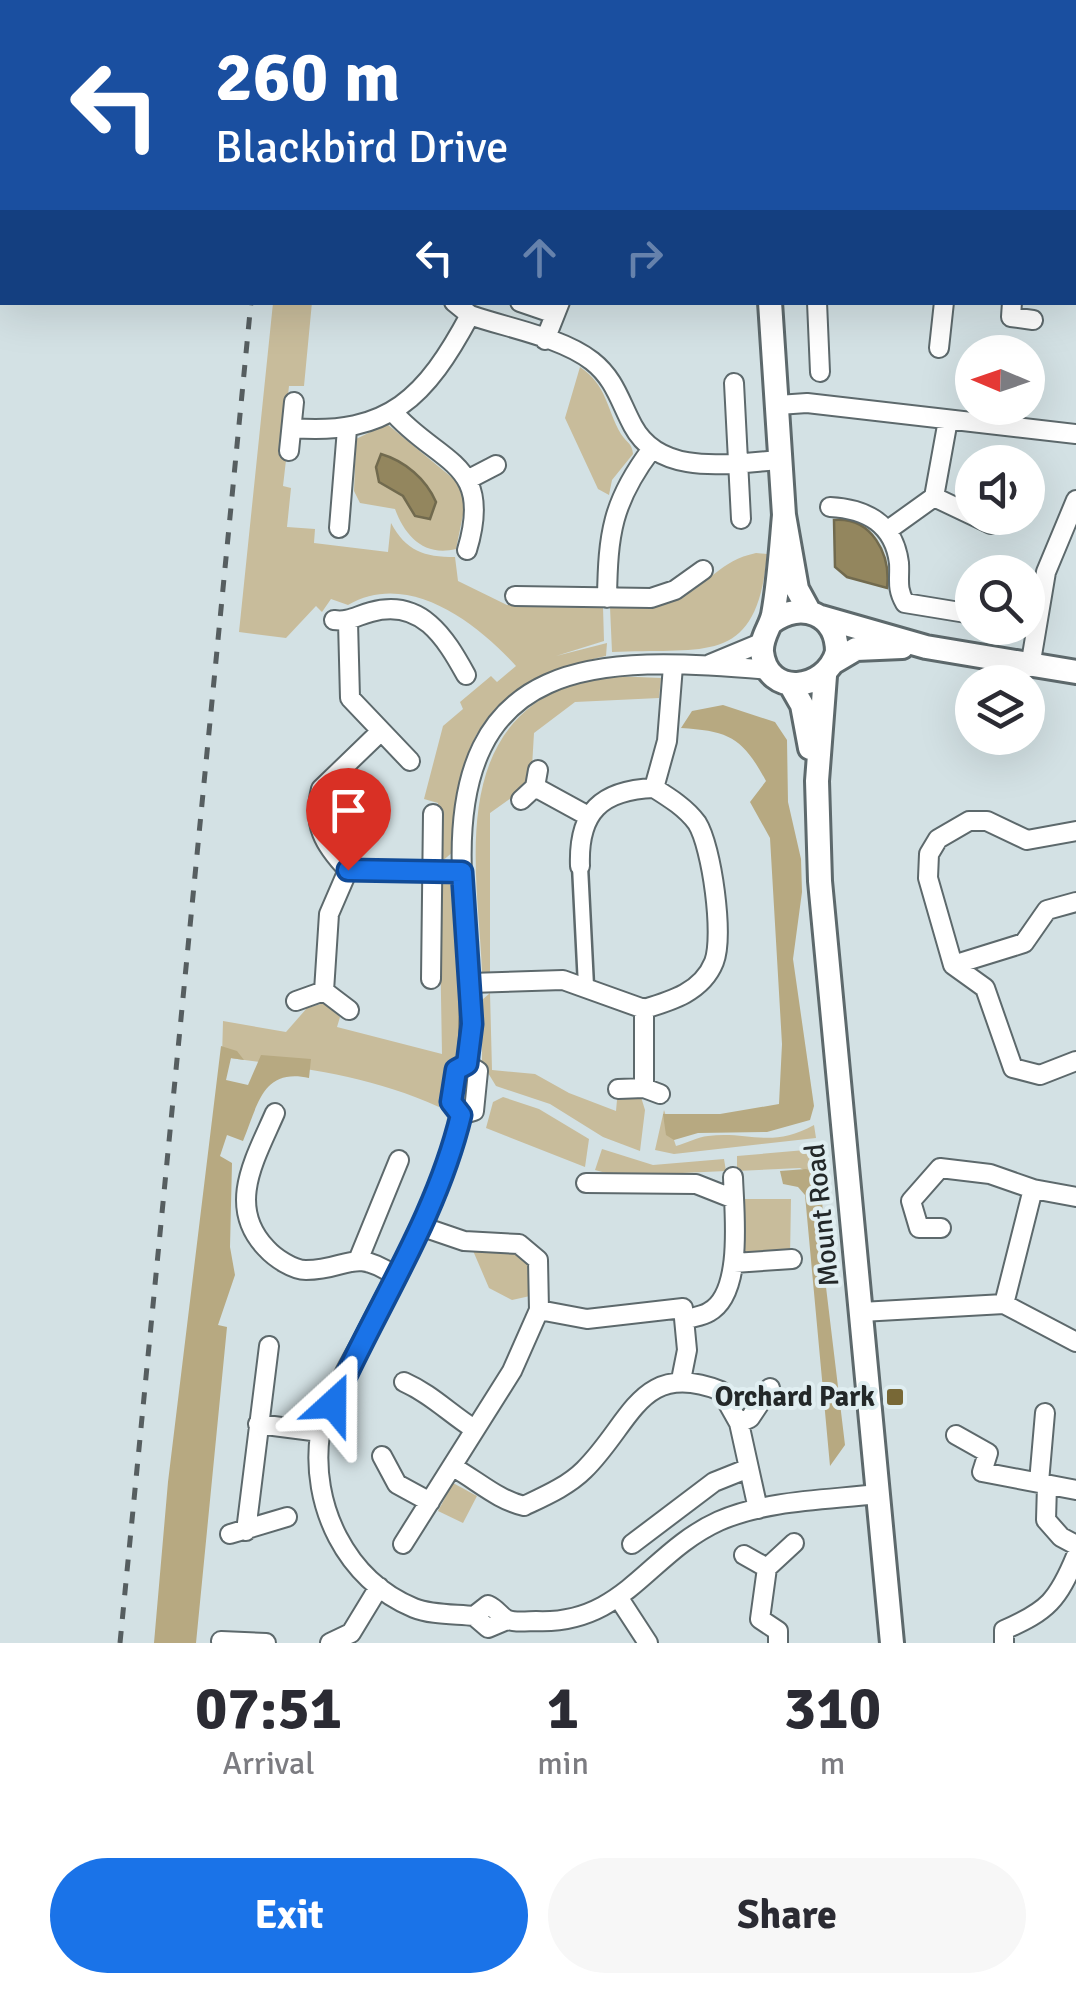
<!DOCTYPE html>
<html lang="en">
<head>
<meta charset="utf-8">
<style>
	body { margin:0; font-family:Signika,sans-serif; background:#f7f7f7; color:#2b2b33; height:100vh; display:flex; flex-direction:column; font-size:38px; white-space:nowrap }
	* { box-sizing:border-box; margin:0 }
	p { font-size:32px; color:#7c7c81 }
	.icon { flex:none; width:55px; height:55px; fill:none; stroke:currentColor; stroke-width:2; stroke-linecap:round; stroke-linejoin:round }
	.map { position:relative; height:1643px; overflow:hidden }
	.panel { display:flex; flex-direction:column; background:#fff; flex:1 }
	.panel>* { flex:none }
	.guide { position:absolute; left:0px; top:0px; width:1078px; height:305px; box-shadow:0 10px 40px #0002; background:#1a4fa0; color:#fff; overflow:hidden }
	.needle { width:65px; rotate:272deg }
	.fabs { position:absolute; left:955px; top:335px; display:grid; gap:20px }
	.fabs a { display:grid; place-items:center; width:90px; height:90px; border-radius:50%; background:#fff; box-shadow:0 10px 40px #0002; font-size:50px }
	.pin { position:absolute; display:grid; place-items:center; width:85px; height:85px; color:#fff; margin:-102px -42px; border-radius:50% 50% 50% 0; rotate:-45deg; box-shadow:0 0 10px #0007 }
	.pin .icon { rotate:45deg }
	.me { position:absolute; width:110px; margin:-55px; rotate:24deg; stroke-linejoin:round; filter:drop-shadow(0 0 8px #0008) }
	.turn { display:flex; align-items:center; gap:35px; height:210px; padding:0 50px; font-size:45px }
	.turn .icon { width:130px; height:130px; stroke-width:2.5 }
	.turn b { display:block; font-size:70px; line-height:85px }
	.lanes { display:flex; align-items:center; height:95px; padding:0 50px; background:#0003; justify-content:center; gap:50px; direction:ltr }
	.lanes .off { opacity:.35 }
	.eta { display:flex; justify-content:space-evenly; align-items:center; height:170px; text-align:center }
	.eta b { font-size:60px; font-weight:700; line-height:70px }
	.primary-button { display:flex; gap:20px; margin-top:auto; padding:20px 50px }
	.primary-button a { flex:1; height:115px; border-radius:60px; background:#1a73e8; color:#fff; font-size:40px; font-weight:700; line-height:115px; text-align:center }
	.primary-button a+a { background:#f7f7f7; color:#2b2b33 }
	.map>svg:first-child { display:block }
	.green { fill:#c8bc9b }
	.forest { fill:#b7a981 }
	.water { fill:#93865e; stroke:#716a4e; stroke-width:2.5 }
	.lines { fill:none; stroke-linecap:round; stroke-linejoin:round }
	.pedestrian-casing { stroke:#5d696c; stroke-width:19 }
	.minor-casing { stroke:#5d696c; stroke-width:22 }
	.tertiary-casing { stroke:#5d696c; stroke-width:28 }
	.pedestrian { stroke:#fff; stroke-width:14 }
	.minor { stroke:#fff; stroke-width:18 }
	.tertiary { stroke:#fff; stroke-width:22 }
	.rail { stroke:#565e60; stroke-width:5; stroke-dasharray:12 12; stroke-linecap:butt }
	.route-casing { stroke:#114b97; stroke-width:25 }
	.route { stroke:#1a73e8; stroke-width:18 }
	.poi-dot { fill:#786836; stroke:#e0eef1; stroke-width:4 }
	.labels { text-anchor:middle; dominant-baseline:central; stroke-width:8; stroke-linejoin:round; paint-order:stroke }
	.street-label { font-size:28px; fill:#232829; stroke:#e0eef1 }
	.poi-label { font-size:28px; font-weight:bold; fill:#232829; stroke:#e0eef1; text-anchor:end }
</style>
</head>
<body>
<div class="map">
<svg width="1076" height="1643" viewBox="0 0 1076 1643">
	<rect width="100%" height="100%" fill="#d3e1e4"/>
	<path class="green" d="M312 302 304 386H289L281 458 286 460 283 486 291 488 287 527 315 529 314 543 388 552 391 523C406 551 424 557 455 557L458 581 507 605 603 607 604 641 556 656 607 643 606 656C491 682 454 732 455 850L439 864 438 803 424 799 443 726 463 709 460 702 491 676 497 682 516 666C476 622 408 570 348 605L331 599 322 612 316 606 286 638 239 632 273 303Z
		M580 367C607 385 606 408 621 434 627 443 632 443 633 454L612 480 609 495 598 489 565 418Z
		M387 424 461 485 464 510 456 549C424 557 405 536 395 509L360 503 354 491 356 439Z
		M756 553 767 554C757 668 705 647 612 652L610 607C633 607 660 607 681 597 711 583 719 561 756 553Z
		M613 676 661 678 659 698 575 702 534 733 531 784 490 813V975L482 972C479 887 453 764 534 704 557 687 585 682 613 676Z
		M439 881 456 885 462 1052 453 1060 439 1107C369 1075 298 1067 222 1057L223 1021 286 1032 307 1008 324 1003 340 1017 337 1027 442 1054Z
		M490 993 492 1070 535 1074 569 1093 616 1111 617 1100 641 1097 645 1110 640 1151 603 1137 550 1104 496 1086 482 1063V1000Z
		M503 1097 539 1109 589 1139 585 1167 486 1128 493 1102Z
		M664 1110 676 1146C687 1143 698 1137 708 1136 749 1131 771 1149 814 1125L816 1138 674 1154 655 1150Z
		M602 1149 653 1165 724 1159 726 1171 617 1176 595 1170Z
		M817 1149 822 1179 800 1168 737 1171V1156Z
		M739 1199H791L790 1258H739Z
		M471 1246 516 1249 533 1262 530 1296 512 1300 489 1288Z
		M453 1483 477 1496 463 1523 438 1511Z"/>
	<path class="forest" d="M723 705 775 722 787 740 788 802 801 859 802 892 793 959 814 1106 810 1120 767 1132 698 1133 674 1140 666 1135 663 1114H720L779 1104 782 1044 770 838 750 802 766 781C743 739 731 731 681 728L692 711Z
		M221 1046 237 1051 244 1060 231 1058 226 1080 248 1085 261 1055 311 1059 309 1078C262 1068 258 1105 243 1141L227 1135 220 1156 232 1163 230 1247 235 1275 218 1325 227 1327 196 1643H154L168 1482Z
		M806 1169 821 1173 826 1287 845 1445 830 1466 805 1195 798 1187 783 1184 780 1171Z"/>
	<path class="water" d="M381 454C405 461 426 479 436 502L430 519 415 516 403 496 379 482 376 467Z
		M834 520C872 517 891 554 887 588L847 577 835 567Z"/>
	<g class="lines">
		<defs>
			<path id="pedestrian" d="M580 866 586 986"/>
			<path id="minor" d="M713 0 714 2
				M441 2V0
				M584 2 585 0
				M927 2V0
				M1075 38H1076
				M0 97H2
				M1075 276H1076
				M454 302 470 315C507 328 561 337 592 361 615 379 620 402 633 426 661 478 731 463 781 460
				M520 302 555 314
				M817 302 820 372
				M1012 302 1011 317 1033 320
				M545 340 560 302
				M939 348 944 302
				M734 383 741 519
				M778 405 807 403 1076 434
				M392 411C438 464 494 461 467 550
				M292 428C389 436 426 397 470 315
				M289 451 294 402
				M469 479 496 465
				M934 497 991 524
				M830 507C867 509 894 524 899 563 900 579 896 588 905 603L972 614
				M339 528 347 429
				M888 530 934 497 948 420
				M515 596 651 598 675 590 703 570
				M607 598C608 534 612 502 651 450
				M334 620C349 622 356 616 371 612 421 598 445 637 466 675
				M348 622 350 698 410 761
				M710 664 763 642
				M1030 667 1046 572 1076 500
				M379 733 321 789C312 825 324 845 348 870L462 872
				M535 787 588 816
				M654 788 667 741 673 666
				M521 800 535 787 538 770
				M1076 831 1027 840 987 821H969L938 839 929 854 928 878 953 965 985 988 1013 1068 1040 1075 1076 1061
				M953 965 1024 943 1047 910 1076 902
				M431 979 433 814
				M470 983 563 980 644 1009C671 1001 702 992 714 962 724 936 712 847 697 823 686 808 670 798 654 788 601 790 578 812 580 866
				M324 991 329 914 348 870
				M296 1001 324 991 349 1010
				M644 1088V1009
				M618 1089 644 1088 660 1094
				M275 1113C255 1159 226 1206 266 1248 275 1258 293 1270 306 1270 348 1270 352 1247 394 1275
				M461 1115C442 1195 401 1265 364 1337 351 1362 324 1407 320 1434 310 1505 346 1580 414 1608 431 1615 456 1614 474 1616L488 1605C497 1609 499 1615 506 1619 513 1623 528 1621 536 1621 624 1625 648 1553 719 1521 767 1500 827 1500 878 1494
				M461 1115 451 1102 456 1070 467 1064C474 1000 465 937 462 874 453 654 597 655 769 670
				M461 1115 474 1111 478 1071 467 1064
				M586 1183 696 1184 734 1199
				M941 1228H919L911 1201 940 1168 990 1174 1033 1189
				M359 1258 399 1160
				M734 1263 792 1259
				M1004 1304 1033 1189 1076 1197
				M539 1310 587 1319 683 1308 687 1350 681 1380
				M861 1312 1004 1304 1076 1342
				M687 1319C693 1317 703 1316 709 1312 744 1293 734 1211 733 1177
				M404 1382C431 1394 449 1413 474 1429
				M739 1423 750 1418 770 1388
				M258 1424 320 1432
				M956 1435 988 1453 982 1472 1076 1490
				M382 1456 397 1484 430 1502
				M453 1467C478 1481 498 1500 524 1506 545 1496 568 1486 584 1470 632 1423 640 1359 721 1391L739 1423 758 1509
				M1039 1482 1045 1413
				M1047 1485 1046 1520 1061 1537 1076 1545
				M246 1531 269 1346
				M230 1534 287 1517
				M403 1544 512 1371 539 1310 538 1260 519 1244 464 1241 423 1227
				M632 1544 714 1482 749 1468
				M744 1555 767 1568 760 1619 778 1631V1643
				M767 1568 794 1543
				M620 1600 648 1643
				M474 1616 488 1628 507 1620
				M221 1641 266 1643
				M330 1643 351 1633 379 1587
				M1004 1643V1630C1048 1611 1058 1600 1076 1556"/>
			<path id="tertiary" d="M745 0V2
				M770 302 784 515 797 589 809 611
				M821 617 926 647 1076 672
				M772 622C801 600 837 614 837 652 826 691 767 698 762 652 761 637 770 628 773 615 779 582 781 549 784 515
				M834 662 856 649 902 647
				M825 676 817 781 820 881 892 1643
				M790 684 802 705 810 748"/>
		</defs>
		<use href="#pedestrian" class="pedestrian-casing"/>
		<use href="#minor" class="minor-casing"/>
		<use href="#tertiary" class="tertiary-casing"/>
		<use href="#pedestrian" class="pedestrian"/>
		<use href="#minor" class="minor"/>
		<use href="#tertiary" class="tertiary"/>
		<path class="rail" d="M288 2 289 0
			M120 1643 251 302"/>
	</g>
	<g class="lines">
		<defs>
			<path id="route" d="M333 1404C376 1307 436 1219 461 1115L451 1102 456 1070 467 1064 472 1024 462 872 348 870"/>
		</defs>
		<use href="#route" class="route-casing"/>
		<use href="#route" class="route"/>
	</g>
	<rect class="poi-dot" x="885" y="1387" width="20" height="20" rx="5"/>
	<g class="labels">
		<g class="street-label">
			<text transform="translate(822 1215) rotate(-96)">Mount Road</text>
		</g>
		<g class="poi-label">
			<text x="875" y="1397">Orchard Park</text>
		</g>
	</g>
</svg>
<div class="fabs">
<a><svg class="needle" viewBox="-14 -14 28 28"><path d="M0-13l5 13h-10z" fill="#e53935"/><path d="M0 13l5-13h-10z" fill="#7c7c81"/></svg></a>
<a><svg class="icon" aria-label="sound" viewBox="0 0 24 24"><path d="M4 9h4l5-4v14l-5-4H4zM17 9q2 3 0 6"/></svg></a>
<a><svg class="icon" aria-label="search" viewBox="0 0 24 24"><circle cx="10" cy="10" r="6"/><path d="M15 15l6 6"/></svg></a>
<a><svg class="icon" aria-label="layers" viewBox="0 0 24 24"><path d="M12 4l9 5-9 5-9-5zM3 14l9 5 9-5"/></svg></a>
</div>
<div class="pin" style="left:348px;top:870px;background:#d93025"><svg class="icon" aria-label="arrive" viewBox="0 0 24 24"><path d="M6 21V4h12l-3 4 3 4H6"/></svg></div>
<svg class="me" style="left:333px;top:1404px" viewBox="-20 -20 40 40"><path d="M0-17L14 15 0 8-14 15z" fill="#1a73e8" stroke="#fff" stroke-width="4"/></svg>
<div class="guide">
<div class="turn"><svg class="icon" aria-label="left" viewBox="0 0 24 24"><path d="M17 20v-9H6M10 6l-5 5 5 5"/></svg><div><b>260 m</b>Blackbird Drive</div></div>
<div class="lanes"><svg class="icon" aria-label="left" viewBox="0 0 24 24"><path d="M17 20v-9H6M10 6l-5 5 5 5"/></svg><svg class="icon off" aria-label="ahead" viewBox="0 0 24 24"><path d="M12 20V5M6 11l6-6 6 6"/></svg><svg class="icon off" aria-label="right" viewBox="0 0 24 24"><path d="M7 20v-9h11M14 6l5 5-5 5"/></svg></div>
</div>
</div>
<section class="panel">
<div class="eta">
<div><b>07:51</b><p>Arrival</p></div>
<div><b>1</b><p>min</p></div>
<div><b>310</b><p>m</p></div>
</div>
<div class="primary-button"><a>Exit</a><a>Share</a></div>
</section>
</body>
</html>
